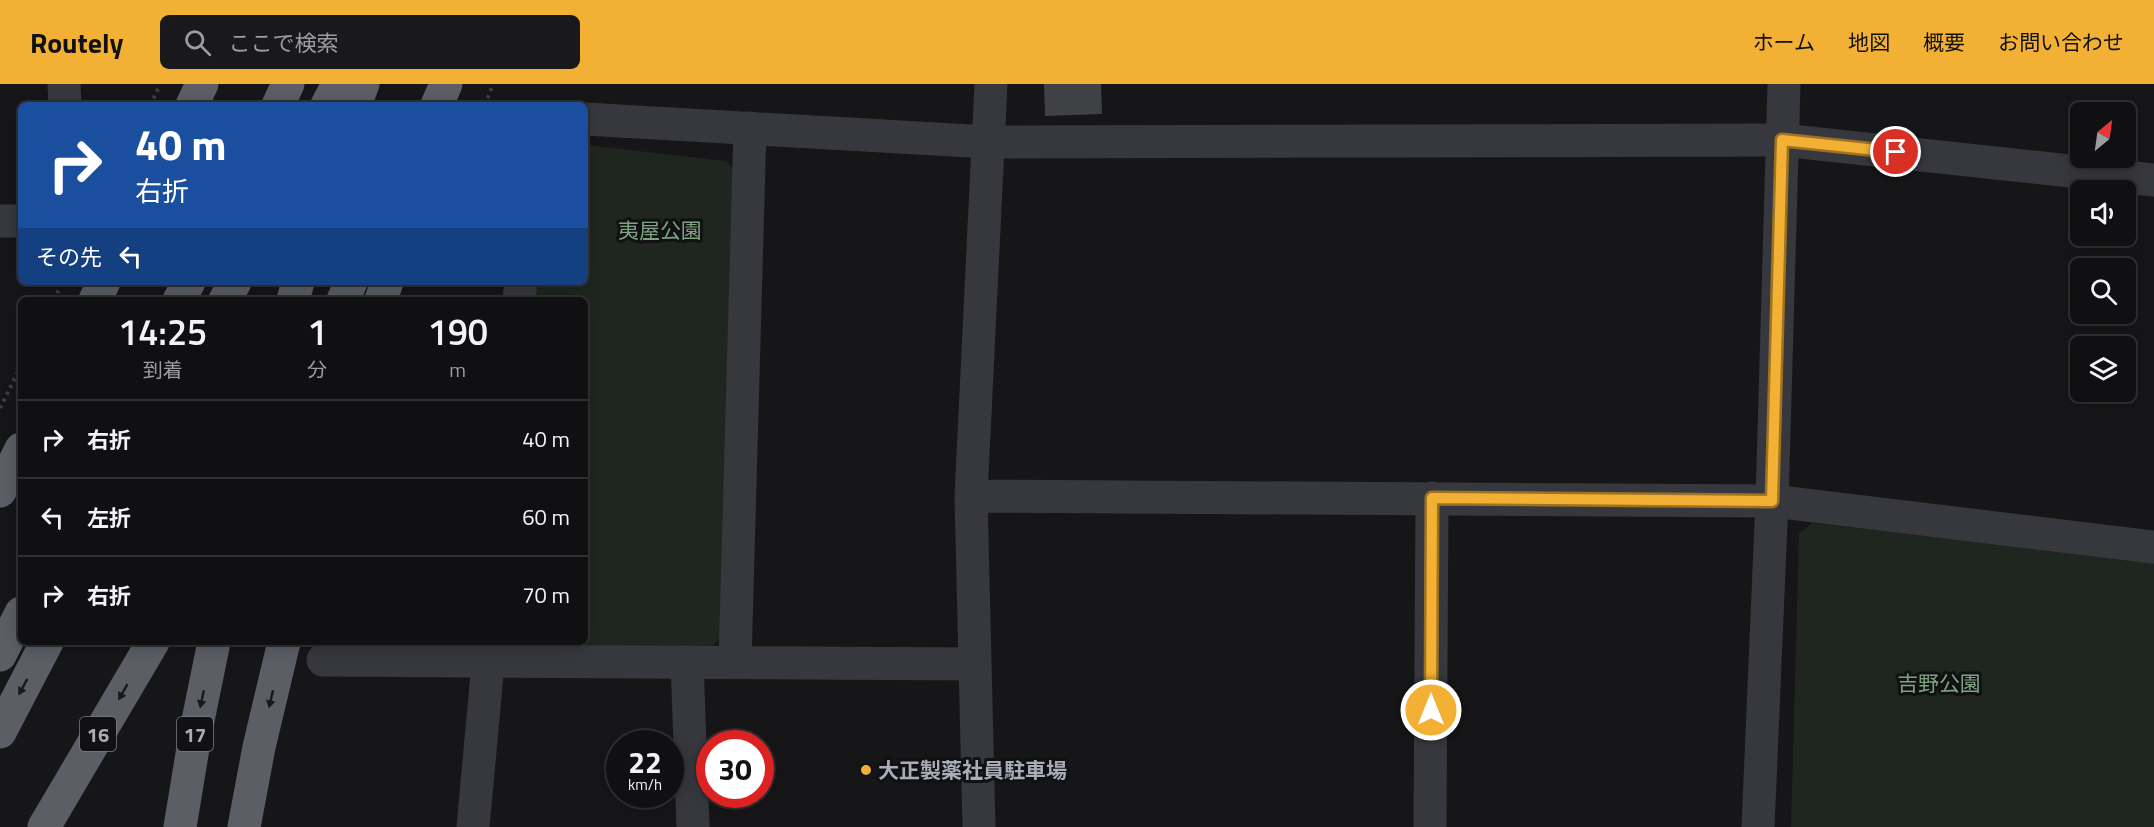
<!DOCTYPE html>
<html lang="ja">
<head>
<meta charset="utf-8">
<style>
	body { margin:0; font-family:"Titillium Web","Noto Sans JP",sans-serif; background:#19191b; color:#f1f3f6; height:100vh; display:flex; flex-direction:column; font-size:22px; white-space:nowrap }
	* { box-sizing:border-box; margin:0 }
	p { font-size:20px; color:#9c9d9f }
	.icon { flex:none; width:33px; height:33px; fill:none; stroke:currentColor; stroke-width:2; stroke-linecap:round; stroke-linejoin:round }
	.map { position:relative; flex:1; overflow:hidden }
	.details { position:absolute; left:18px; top:213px; width:570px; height:348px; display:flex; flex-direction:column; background:#101012; border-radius:9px; box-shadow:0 3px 15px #0003,0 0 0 2px #303032 }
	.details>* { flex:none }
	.top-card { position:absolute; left:18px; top:18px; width:570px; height:183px; border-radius:9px; box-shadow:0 3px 15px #0003,0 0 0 2px #303032; background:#1a4fa0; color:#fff; overflow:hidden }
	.needle { width:39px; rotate:29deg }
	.tools { position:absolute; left:2070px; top:18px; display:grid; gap:12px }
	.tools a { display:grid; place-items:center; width:66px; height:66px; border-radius:9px; background:#101012; box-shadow:0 3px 15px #0003,0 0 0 2px #303032; font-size:30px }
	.speed { position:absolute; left:606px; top:646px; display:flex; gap:12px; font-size:30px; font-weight:700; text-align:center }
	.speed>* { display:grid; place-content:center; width:78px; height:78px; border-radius:50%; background:#101012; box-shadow:0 3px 15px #0003,0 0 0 2px #303032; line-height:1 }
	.speed small { font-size:15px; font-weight:400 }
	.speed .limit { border:9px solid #d22; background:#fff; color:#111 }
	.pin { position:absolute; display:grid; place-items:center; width:51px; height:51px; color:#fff; margin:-26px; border:3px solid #fff; border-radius:50%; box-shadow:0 2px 6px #0007 }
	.me { position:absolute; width:66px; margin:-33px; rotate:0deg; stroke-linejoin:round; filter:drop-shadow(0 0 4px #0008) }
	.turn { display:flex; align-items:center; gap:21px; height:126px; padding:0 18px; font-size:27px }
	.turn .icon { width:78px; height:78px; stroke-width:2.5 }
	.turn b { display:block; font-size:42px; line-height:51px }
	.then { display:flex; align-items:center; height:57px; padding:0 18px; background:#0003; gap:12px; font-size:22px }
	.eta { display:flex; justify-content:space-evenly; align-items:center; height:102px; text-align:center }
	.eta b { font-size:36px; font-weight:600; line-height:42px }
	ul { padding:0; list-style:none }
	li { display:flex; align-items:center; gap:18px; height:78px; padding:0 18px; border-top:2px solid #303032 }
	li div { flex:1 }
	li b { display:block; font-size:22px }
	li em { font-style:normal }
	header { display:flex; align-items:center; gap:36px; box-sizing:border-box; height:84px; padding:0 30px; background:#f2b134; color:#111 }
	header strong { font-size:28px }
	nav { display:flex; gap:33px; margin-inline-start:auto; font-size:21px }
	.search { width:420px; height:54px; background:#19191b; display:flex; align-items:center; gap:15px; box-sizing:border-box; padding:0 21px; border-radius:9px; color:#9c9d9f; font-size:22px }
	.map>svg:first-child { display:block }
	.green { fill:#1e261f }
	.building { fill:#404145 }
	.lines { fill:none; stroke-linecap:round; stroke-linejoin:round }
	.path { stroke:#3d3f44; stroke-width:4; stroke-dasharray:3 4.5; stroke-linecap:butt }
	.minor { stroke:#37383d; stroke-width:33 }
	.tertiary { stroke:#37383d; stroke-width:33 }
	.trunk { stroke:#5b5e65; stroke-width:33 }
	.oneway { fill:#18191b }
	.route-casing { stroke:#9d7322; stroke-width:15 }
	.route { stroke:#f2b134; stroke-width:10 }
	.poi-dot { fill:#f2b134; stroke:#111113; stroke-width:2 }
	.labels { text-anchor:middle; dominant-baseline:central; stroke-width:6; stroke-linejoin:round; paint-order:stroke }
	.shield { fill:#111113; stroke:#7b7e86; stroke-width:1.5 }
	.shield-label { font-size:20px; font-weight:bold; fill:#a8adb8 }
	.park-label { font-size:21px; fill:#7fa381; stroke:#111113 }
	.poi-label { font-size:21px; font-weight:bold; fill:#a8adb8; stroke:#111113; text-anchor:start }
</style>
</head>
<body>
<header>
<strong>Routely</strong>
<div class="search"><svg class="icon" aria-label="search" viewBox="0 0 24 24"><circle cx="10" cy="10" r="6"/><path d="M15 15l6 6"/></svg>ここで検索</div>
<nav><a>ホーム</a><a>地図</a><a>概要</a><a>お問い合わせ</a></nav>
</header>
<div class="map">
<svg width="2154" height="743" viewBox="0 0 2154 743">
	<rect width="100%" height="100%" fill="#161618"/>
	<path class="green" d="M585 61 726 77 737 89 726 549 711 563 515 562 511 558H585V216H533L535 198H585Z
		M1812 439 2154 478V743H1791L1799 450Z"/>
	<path class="building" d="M1044 0H1101L1102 30 1045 32Z"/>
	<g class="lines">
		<path class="path" d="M150 21 159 3
			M485 21 493 0
			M54 216 60 203
			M0 324 21 282"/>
		<path class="minor" d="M64 0 65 21
			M585 35 988 58 1782 56 2154 96
			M0 137H21
			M519 216 521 198
			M971 412 1772 417 2154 463
			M323 576 974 580
			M687 578 693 743
			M735 578 750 44
			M473 743 490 558
			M979 743 971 412 991 0
			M1430 743 1432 414"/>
		<path class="tertiary" d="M1758 743 1772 417 1784 0"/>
		<path class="trunk" d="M192 21 202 0
			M278 21 288 0
			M327 21 338 0
			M355 21 363 0
			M437 21 446 0
			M95 216 104 198
			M179 216 189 198
			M225 216 235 198
			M293 216 298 198
			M343 216 351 198
			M381 216 387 198
			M0 407 21 365
			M0 571 21 529
			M0 648 47 558
			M44 743 153 558
			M180 743 196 646 214 558
			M244 743 259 663 284 558"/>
	</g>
	<defs><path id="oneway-solid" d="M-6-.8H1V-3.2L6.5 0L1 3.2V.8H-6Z" transform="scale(1.5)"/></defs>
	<g class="oneway">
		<use href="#oneway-solid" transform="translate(23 603) rotate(118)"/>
		<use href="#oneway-solid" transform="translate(123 608) rotate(120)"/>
		<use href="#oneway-solid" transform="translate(202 615) rotate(102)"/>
		<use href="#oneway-solid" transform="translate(271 615) rotate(103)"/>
	</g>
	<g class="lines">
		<defs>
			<path id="route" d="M1431 626 1432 414 1772 417 1782 56 1896 68"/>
		</defs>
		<use href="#route" class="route-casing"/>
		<use href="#route" class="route"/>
	</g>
	<circle class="poi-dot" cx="866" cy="686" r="6"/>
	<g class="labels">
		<g class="shield">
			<rect x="80" y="633" width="36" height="34" rx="4.5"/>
			<rect x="177" y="633" width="36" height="34" rx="4.5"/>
		</g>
		<g class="shield-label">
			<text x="98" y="650">16</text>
			<text x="195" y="650">17</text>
		</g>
		<g class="park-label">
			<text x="660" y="146">夷屋公園</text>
			<text x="1939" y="599">吉野公園</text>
		</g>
		<g class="poi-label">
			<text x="878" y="686">大正製薬社員駐車場</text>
		</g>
	</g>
</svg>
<div class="tools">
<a><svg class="needle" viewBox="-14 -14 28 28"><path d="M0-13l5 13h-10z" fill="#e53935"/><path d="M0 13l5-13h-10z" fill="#9c9d9f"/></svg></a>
<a><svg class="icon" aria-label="sound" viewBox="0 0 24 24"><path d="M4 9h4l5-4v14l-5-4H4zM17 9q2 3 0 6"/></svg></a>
<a><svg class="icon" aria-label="search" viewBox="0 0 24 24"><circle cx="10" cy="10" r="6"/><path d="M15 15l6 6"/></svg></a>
<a><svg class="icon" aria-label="layers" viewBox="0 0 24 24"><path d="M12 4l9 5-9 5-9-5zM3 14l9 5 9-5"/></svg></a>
</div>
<div class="speed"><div>22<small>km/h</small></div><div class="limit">30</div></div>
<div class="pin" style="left:1896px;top:68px;background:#d93025"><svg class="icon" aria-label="arrive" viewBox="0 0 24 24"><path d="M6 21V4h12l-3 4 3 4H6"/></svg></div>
<svg class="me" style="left:1431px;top:626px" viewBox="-20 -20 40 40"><circle r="17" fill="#f2b134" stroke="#fff" stroke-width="3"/><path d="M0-11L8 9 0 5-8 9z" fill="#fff"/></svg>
<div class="top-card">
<div class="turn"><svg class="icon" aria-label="right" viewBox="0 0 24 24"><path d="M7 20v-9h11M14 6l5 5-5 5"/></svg><div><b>40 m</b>右折</div></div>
<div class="then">その先<svg class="icon" aria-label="left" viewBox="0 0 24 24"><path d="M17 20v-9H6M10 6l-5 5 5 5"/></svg></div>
</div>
<section class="details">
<div class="eta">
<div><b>14:25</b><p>到着</p></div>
<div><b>1</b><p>分</p></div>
<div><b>190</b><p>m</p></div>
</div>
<ul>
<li><svg class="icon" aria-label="right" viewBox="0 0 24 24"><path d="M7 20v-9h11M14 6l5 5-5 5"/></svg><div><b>右折</b></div><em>40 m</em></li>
<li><svg class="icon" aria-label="left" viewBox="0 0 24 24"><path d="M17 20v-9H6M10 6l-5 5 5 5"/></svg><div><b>左折</b></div><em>60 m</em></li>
<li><svg class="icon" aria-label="right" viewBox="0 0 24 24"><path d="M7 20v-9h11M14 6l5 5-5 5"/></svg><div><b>右折</b></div><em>70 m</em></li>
</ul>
</section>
</div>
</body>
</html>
